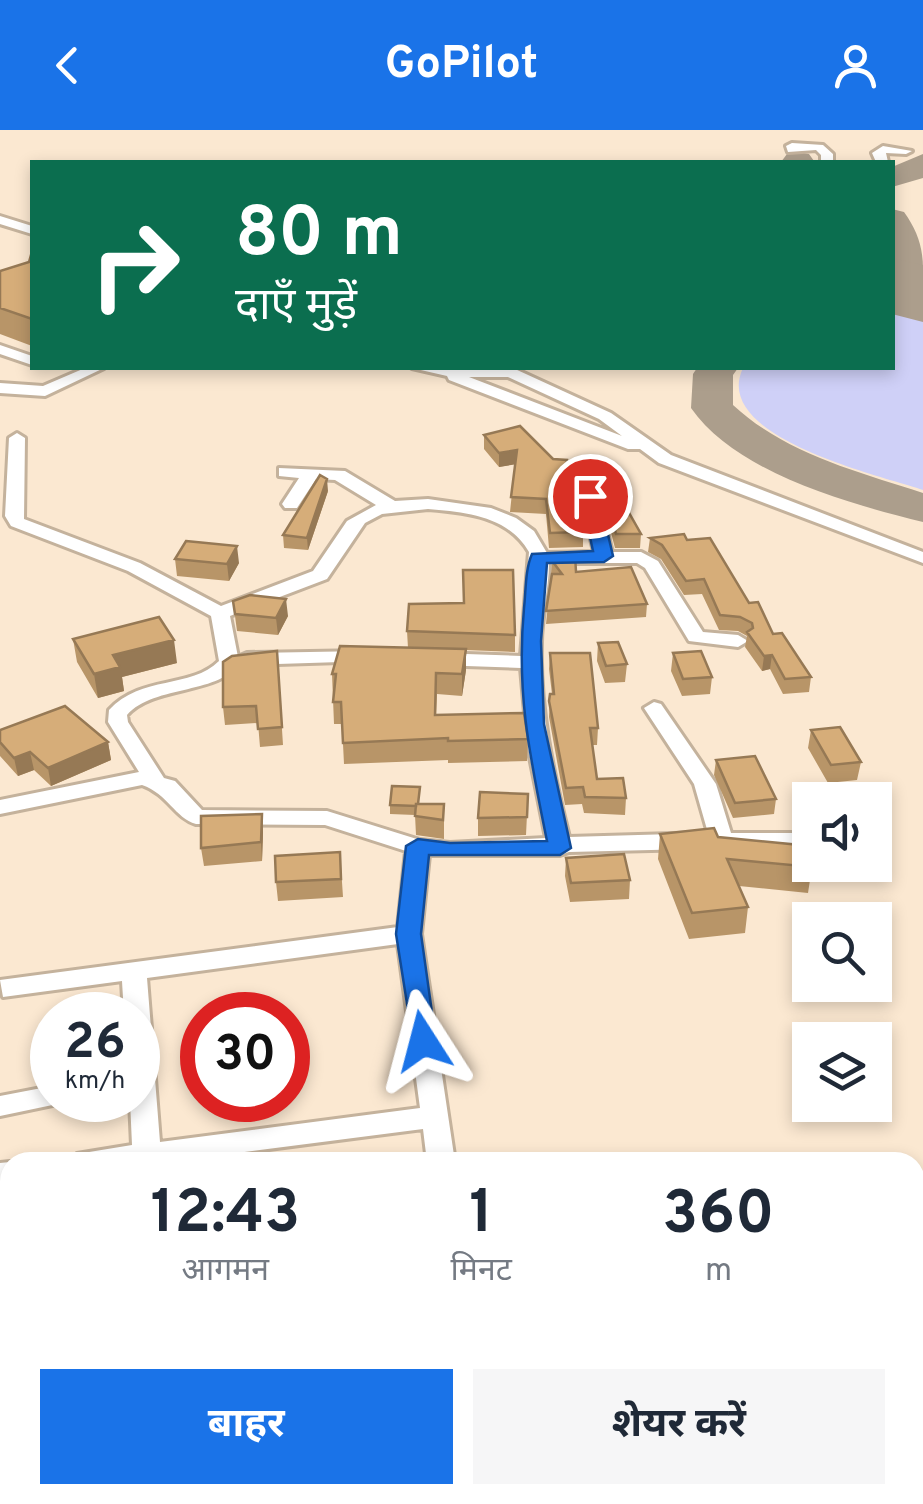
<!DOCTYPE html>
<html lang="hi">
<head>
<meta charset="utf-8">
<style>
	body { margin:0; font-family:Overpass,"Noto Sans Devanagari",sans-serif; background:#f6f6f7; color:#1f2937; height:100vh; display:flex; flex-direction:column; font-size:38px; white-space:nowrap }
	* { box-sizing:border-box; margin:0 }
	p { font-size:32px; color:#747a83 }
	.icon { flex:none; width:55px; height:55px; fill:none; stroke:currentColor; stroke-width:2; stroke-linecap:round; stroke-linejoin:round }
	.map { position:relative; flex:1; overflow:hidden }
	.details { position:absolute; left:0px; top:1022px; width:925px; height:352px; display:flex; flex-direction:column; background:#fff; border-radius:30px 30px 0 0; box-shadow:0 5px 15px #0003 }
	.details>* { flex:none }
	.hud { position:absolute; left:30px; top:30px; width:865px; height:210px; border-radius:0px; box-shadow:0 5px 15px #0003; background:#0b6e4f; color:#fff; overflow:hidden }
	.controls { position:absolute; left:792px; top:652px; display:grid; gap:20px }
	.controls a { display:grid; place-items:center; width:100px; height:100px; border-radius:0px; background:#fff; box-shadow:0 5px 15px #0003; font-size:50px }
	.speed { position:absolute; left:30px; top:862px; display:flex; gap:20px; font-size:50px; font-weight:700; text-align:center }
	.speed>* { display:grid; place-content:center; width:130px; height:130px; border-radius:50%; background:#fff; box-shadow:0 5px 15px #0003; line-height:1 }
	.speed small { font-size:25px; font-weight:400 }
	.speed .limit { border:15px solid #d22; background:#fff; color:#111 }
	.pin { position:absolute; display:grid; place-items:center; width:85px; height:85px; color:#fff; margin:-42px; border:5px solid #fff; border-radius:50%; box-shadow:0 2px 10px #0007 }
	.me { position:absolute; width:110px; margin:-55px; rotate:351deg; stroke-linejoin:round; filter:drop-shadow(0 0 8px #0008) }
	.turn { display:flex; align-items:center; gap:35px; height:210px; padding:0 40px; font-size:45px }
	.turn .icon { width:130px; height:130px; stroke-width:2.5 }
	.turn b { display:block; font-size:70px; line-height:85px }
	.eta { display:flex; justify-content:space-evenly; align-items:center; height:170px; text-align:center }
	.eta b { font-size:60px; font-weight:700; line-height:70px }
	.action { display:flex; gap:20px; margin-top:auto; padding:20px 40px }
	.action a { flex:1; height:115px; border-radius:0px; background:#1a73e8; color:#fff; font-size:40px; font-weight:700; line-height:115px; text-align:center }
	.action a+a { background:#f6f6f7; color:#1f2937 }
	header { display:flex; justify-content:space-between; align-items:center; height:130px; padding:0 40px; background:#1a73e8; color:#fff; font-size:45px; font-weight:700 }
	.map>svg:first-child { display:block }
	.green { fill:#cfd0f7 }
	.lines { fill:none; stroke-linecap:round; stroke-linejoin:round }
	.taxiway { fill:#ac9e8c; fill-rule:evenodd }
	.runway { fill:#ac9e8c; fill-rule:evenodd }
	.minor-casing { stroke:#c4b29c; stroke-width:6 }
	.minor { fill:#fff; fill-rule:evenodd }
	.wall { fill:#b89568 }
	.shaded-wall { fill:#967955 }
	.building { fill:#d6ad79; stroke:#967955; stroke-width:2.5 }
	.route { fill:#1a73e8; stroke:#114b97; stroke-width:2.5 }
</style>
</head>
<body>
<header><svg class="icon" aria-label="back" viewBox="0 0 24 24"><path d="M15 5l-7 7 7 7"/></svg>GoPilot<svg class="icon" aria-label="person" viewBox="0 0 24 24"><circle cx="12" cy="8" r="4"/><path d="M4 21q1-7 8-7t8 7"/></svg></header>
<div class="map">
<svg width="923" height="1374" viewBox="0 0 923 1374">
	<rect width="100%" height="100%" fill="#fbe8d1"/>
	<path class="green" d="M893 176 923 184V360C878 345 710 307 743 238H892Z"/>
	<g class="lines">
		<path class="taxiway" d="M798 22 809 24 814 31 781 32 787 24Z
			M923 24V48L892 57V37Z
			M892 79 904 82C917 100 923 117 923 139H899L892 127Z
			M697 238H738L733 245V275C786 324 856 341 923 363V392C850 374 736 343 691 278L693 244Z"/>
		<path class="runway" d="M892 128 923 135V192L892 184Z"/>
		<defs>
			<path id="minor" d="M792 13 823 15 833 24V32H821V25L816 20 788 22 786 16Z
				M883 16 912 21 906 24 886 23 888 32H876L872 23Z
				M0 86 32 96V104L0 94Z
				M0 215 32 226V235L0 224Z
				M85 238H104L45 266 0 263V253L43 256Z
				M412 238 515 239 611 283 671 325 923 422V433L659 333 640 319H628L449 250 447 246ZM469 247H508L599 289 622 306Z
				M17 303 25 308 24 389 140 433 221 476 313 441 347 391 376 375 335 350 316 349 297 378H285L282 374 299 348 279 346V338L345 341 395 371 428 369 491 378 516 388 534 401 547 423 594 422 581 365 590 360 596 361 612 422H641L658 431 703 502 738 505 748 511 738 517 689 511 645 438 637 433H549C549 460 541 486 541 512 539 578 553 643 569 707L708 703 694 654 644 578 654 572 661 574 716 654 731 703H806L810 704V716L569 722 560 725H429L421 804 455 1032H427L423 999 168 1032H73L77 1024 132 1015 130 970H138V885H124L122 851 3 867 0 850 398 797 406 721 325 695 196 694C175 688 168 664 142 655L0 684V670L139 642 108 592 109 580C141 545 191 559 219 531L211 486 128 441 11 396 5 386 9 308ZM428 379C466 382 508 386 529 422L521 526 437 523 427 529 437 535 521 538 528 617 546 708 450 713 420 710 327 681 202 680 175 651 164 648 128 592 127 585C154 554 224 565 239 531L247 535 372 531 375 527 372 523 365 521 247 523 238 527 230 486 327 449 365 393 382 384ZM398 814 420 978 160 1012 147 848Z
				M52 956V970H63L62 973 0 986V966Z
				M10 1032V1054L0 1055V1033Z
				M361 1365H395V1374H361Z
				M758 1365H792L795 1374H761Z
				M872 1365H906L909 1374H875Z"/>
		</defs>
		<use href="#minor" class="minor-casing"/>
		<use href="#minor" class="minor"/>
	</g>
	<path class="wall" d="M32 126V216L0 204V141L29 132Z
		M484 305 566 351 583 402V417L549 418 546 384 510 382 515 334 499 337 484 319Z
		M604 359 641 404 640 418H615L603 372Z
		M328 361 308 420 284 418 283 405Z
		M650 408 687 410 749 473 773 504 811 547 809 562 783 564 770 539 762 541 745 517 747 506 738 501 719 500 702 464 684 465 661 429 648 422Z
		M553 424 576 442 647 474 646 487 546 494Z
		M175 429 239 433 229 451 177 446Z
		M233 471 288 486 278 505 237 501Z
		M407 501 515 505V522L466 520V540L462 566 437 564 436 585 528 609 527 631 448 633V630L344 634 342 594H334L332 544 408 518Z
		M73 509 177 533 122 547 124 561 98 568 77 532Z
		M598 513 627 534 625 552 605 553 597 531Z
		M277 521 283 615 260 617 258 593 225 595 223 577Z
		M550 523 598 598 597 615H592L597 649 626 668 625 685 584 683 582 674 565 675 549 587 550 564H552L549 539Z
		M673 523 712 547 710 564 682 566 671 541Z
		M0 600 108 612 111 630 51 656 34 640 18 646 0 626Z
		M811 600 861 632 857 650 828 653 808 618Z
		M716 630 776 669 774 684 733 688 714 645Z
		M528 664 526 705 478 706V688Z
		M444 674V709L416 705 415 685 390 684V675Z
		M262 684 263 702 262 731 204 736 201 718Z
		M660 704 718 707 812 737 808 763 739 756 748 777 745 803 689 809 658 729Z
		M340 722 343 767 278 771 276 752Z
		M566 728 630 750 629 769 570 772 565 746Z"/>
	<path class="shaded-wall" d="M517 320V334L499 337V323Z
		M327 349 328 361 308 420 307 408Z
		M237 416 239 433 229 451 227 434Z
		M286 469 288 486 278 505 276 488Z
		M174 510 177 533 122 547 124 561 98 568 94 544 113 525Z
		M466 519V540L462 566V544Z
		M772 525 770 539 762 541 764 526Z
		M108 612 111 630 51 656 48 638Z
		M30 622 34 640 18 646 14 628Z
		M262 684 263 702 262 731 261 712Z"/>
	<path class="building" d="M31 125 32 126V189L0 178V141L29 132Z
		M520 296 553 329 567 330 565 351H578L583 402 550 403 546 369 511 367 517 320 499 323 484 305Z
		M320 345 327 349 307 408 283 405Z
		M615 358 641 404H616L604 359Z
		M684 404 687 410 710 408 749 473 758 472 773 504 782 503 811 547 785 549 772 525 764 526 747 502 753 498 752 493 740 487 720 485 704 449 686 451 662 415 650 408Z
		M186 411 237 416 227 434 175 429Z
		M553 424H575L576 442 631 437 647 474 546 481 552 444H562L553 432Z
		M463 440H513L515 505 407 501 409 474 464 473Z
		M250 465 286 469 276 488 235 484 233 471Z
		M159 487 174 510 113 525 120 537 94 544 73 509Z
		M618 512 627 534 606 536 598 513Z
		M340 516 466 519 462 544 436 543 435 585 524 583 528 609 448 611V608L343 613 341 572H333L336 544H332Z
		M277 521 282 597 258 599 256 576 223 577V532L232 526Z
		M701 521 712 547 683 549 673 523Z
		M550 523H590L598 598H590L597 649 623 648 626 668 585 667 583 657 566 658 549 571 550 564H554Z
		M65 576 108 612 48 638 30 622 14 628 0 612V600Z
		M840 597 861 632 831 635 811 600Z
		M755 626 776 669 735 673 716 630Z
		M392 656 420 657 418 674H416V676L390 675Z
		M480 662 528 664 527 687 478 688Z
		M416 674H444L443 690 415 686Z
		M262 684 261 712 201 718V686Z
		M714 698 718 707 810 716V735H812V737L727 729 748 777 692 783 660 704Z
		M340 722 341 749 276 752 275 726Z
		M624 724 630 750 571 753 566 728Z
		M840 1365H844L848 1374H804Z"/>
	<path class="route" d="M590 360 599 366 613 426 604 432 547 433 541 511 544 594 571 718 560 725H429L421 804 436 911 433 918H414L396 804 406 716 418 709 450 713 547 711C530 627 516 564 524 478 526 460 525 440 532 424L593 421 581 366Z"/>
</svg>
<div class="controls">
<a><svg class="icon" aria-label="sound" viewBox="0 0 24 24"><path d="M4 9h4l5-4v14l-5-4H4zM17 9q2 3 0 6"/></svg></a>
<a><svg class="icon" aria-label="search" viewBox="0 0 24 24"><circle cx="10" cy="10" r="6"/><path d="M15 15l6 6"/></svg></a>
<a><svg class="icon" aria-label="layers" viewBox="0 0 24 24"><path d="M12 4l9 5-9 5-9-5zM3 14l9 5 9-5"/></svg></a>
</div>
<div class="speed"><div>26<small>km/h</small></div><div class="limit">30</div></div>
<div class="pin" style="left:590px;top:366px;background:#d93025"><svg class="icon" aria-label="arrive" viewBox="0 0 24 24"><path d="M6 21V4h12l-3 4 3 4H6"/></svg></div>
<svg class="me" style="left:423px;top:911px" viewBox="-20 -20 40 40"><path d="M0-17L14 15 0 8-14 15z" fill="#1a73e8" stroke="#fff" stroke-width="4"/></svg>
<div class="hud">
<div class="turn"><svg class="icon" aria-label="right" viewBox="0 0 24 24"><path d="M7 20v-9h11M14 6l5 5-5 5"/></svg><div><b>80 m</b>दाएँ मुड़ें</div></div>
</div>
<section class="details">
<div class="eta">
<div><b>12:43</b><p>आगमन</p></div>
<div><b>1</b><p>मिनट</p></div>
<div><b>360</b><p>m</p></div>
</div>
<div class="action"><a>बाहर</a><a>शेयर करें</a></div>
</section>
</div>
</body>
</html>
